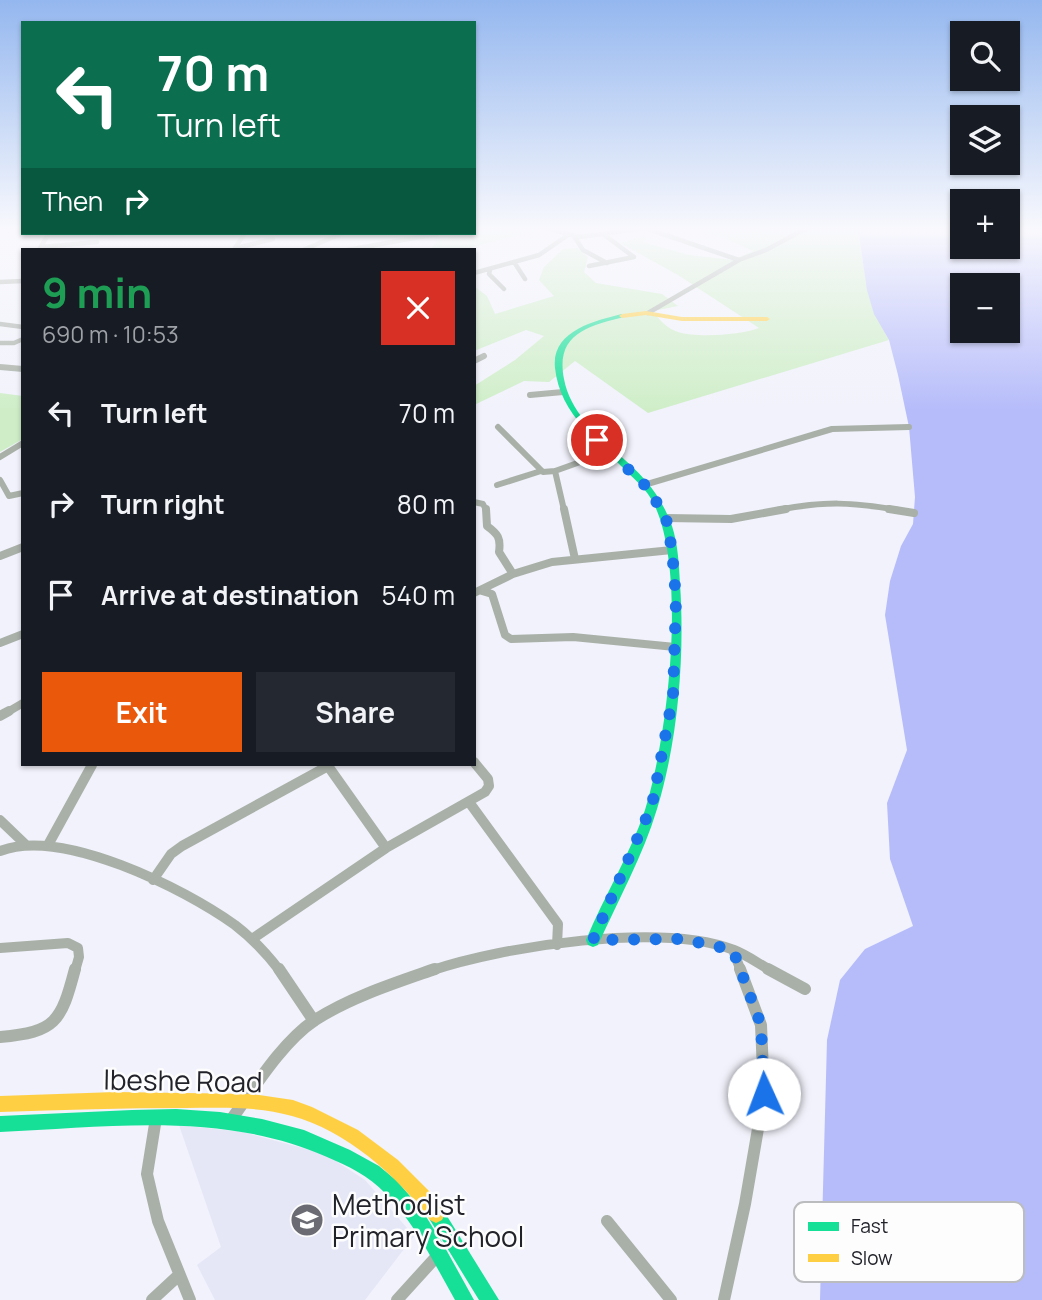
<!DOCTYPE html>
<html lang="en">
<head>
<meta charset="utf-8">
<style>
	body { margin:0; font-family:Manrope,sans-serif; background:#242831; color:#f1f3f6; height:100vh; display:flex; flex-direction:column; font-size:26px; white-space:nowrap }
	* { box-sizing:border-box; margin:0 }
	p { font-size:23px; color:#9ea1a6 }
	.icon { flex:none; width:38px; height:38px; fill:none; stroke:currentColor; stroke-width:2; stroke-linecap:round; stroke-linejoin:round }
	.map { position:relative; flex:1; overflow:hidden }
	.drawer { position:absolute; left:21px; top:248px; width:455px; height:518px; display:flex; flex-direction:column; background:#171b24; border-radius:0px; box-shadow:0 2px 5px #0004 }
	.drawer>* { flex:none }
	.hud { position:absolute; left:21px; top:21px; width:455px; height:214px; border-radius:0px; box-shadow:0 2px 5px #0004; background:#0b6e4f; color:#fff; overflow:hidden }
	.tools { position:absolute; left:950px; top:21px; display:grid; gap:14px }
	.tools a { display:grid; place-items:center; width:70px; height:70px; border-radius:0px; background:#171b24; box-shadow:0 2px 5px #0004; font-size:35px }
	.pin { position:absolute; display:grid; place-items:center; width:60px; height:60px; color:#fff; margin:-30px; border:4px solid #fff; border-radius:50%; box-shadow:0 2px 7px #0007 }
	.me { position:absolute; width:77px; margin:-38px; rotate:358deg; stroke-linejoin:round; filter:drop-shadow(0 0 5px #0008) }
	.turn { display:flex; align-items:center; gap:24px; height:147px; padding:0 21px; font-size:32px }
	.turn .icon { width:91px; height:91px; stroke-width:2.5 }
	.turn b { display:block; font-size:49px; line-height:60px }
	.then { display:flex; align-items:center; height:66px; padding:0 21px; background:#0003; gap:14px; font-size:26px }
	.round { display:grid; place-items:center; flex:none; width:74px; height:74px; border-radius:0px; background:#242831 }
	.headline { display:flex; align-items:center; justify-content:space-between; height:119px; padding:0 21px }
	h1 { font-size:42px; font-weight:700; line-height:52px; color:#1e9e55 }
	.primary-button { display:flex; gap:14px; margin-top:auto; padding:14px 21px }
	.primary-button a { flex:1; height:80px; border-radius:0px; background:#ea580c; color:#fff; font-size:28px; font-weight:700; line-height:80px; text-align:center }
	.primary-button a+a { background:#242831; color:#f1f3f6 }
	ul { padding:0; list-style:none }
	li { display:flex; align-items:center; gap:21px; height:91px; padding:0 21px }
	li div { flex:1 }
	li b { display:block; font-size:26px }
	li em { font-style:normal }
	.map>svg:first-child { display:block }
	.built { fill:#e5e7f7 }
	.green { fill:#cfeec8 }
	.water { fill:#b6bcfa; fill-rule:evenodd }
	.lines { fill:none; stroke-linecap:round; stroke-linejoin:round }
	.street-far4 { stroke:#a9b0a8; stroke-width:4.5 }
	.street-far3 { stroke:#a9b0a8; stroke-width:6 }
	.street-far2 { stroke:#a9b0a8; stroke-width:8 }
	.street-far1 { stroke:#a9b0a8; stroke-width:10 }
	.street { stroke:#a9b0a8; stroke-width:12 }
	.fast { fill:#16e098; fill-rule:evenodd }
	.slow { fill:#ffcf43; fill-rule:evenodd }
	.route { stroke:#1a73e8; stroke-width:12; stroke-dasharray:0 21.6 }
	.labels { text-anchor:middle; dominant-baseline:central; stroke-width:5; stroke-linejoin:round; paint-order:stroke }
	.near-street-label { font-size:28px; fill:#22232a; stroke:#fdfdfd }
	.near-poi-label { font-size:28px; fill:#22232a; stroke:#fdfdfd; text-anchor:start }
	.key { fill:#fdfdfd; stroke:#bbbcbe; stroke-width:2 }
	.key-label { font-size:19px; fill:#22232a }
</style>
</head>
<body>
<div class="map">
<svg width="1042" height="1300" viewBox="0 0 1042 1300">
	<rect width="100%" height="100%" fill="#f1f2fb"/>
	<path class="built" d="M179 1125 243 1132 325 1154 365 1180 414 1236 365 1300H215L197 1265 221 1247Z"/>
	<path class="green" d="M488 228 542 229 461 250H431L436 241Z
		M690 228H760L778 232 783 228H858C864 270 867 302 889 340L648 413 575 361 549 382 524 381 474 405V386L515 360 544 336 526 330 474 351V286L487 296 495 314 554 296 539 280 544 267 563 249 578 248 588 257 584 272 596 283 662 294 678 306 653 311C659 320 668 329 678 332 697 338 741 335 759 328L678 275 620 243 645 236 646 243 689 255 733 260 753 251 722 237Z
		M0 393 23 396V439L0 452Z"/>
	<path class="water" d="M858 228H962V247H1008V228H1042V1300H820L827 1040 840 980 865 949 913 926 890 859 887 803 907 750 885 615 890 581 901 546 913 524 915 497 909 427 898 375 889 340 874 314 867 290ZM962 285H1008V331H962Z"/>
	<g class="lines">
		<path class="street-far4" d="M547 228 579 237 645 228 739 260
			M101 234 124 233
			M574 236 583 250 607 263
			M41 247 97 242
			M235 248 245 233
			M236 248 273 239
			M39 250 49 233
			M303 250 343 233
			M347 250 437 234
			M514 262 525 279
			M589 266 634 257 603 234
			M490 270 489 274 504 289
			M474 273 539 255 568 235
			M0 282 23 281
			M648 313 739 260 766 250 807 228
			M0 324 23 327
			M0 343H14L23 339"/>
		<path class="street-far3" d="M474 361 484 356
			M0 367 23 369
			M530 395 563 392
			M498 427 543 472 555 471 608 452
			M0 457 23 443
			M555 471 564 510
			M0 480 9 496 23 493
			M497 485 541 471
			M644 485 832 429 909 427
			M474 502 483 504 486 510
			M777 510C826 501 850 502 899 510"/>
		<path class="street-far2" d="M486 509 487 526C498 534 501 538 499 552L513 574
			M564 509 575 559
			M889 509 914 513
			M666 518 731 519 786 509
			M0 556 23 547
			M482 591 492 594 505 635 511 639 573 637 675 647
			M474 593 513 574 552 562 672 550
			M0 643 23 634
			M6 713 23 703"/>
		<path class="street-far1" d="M0 716 9 711
			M469 802 558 924 557 945
			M0 820 25 844
			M48 845 92 765
			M0 851C62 827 183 888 235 925 252 938 267 954 280 971
			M153 880 171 854 182 846 328 766 386 848
			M252 939 386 848 485 792 489 786 488 779 474 762
			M0 948 68 943 78 948 79 957 75 971
			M733 950 741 971
			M430 971C503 946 661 922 734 950 747 955 759 964 772 971"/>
		<path class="street" d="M279 969 314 1021
			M768 969 805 989
			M0 1037C56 1032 61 1022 75 969
			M156 1118 147 1174 158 1221 190 1300
			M231 1120C254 1088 282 1042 315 1020 351 997 395 983 435 969
			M607 1221 671 1300
			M152 1300 179 1275
			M397 1300 437 1256
			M724 1300 745 1204 764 1094 761 1025 740 969"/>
		<path class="fast" d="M622 314 625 316 624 317C588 326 555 334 564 379 567 395 575 409 585 421 603 443 627 459 646 481 657 494 666 509 672 526 678 544 679 565 680 584 685 655 678 741 657 809 643 856 618 900 598 945L593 947 588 945 586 940C604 896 630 855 645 810 668 736 688 571 653 502 647 491 638 482 629 474 599 442 560 415 555 368 551 331 594 321 622 314Z
			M176 1109 220 1112 262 1119 304 1130 350 1150 379 1166 397 1181 422 1210 443 1244 474 1300H455C434 1263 415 1223 385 1193 369 1176 348 1166 327 1157 224 1111 109 1127 0 1132V1116L132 1110Z
			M436 1205 442 1208 499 1300H479L430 1220 427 1214 430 1208Z"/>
		<path class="slow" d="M646 311 682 317H767L770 319 767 321H682L646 315 622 318 619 316 622 314Z
			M116 1092 253 1094 293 1100 312 1107 358 1130 398 1160 430 1192 445 1214 442 1220 436 1223 430 1220C398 1176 345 1130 292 1116 258 1106 221 1108 186 1108 124 1108 62 1110 0 1112V1096Z"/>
	</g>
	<linearGradient id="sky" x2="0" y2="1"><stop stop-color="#94b7ef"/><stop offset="0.56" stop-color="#f9f9fd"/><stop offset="1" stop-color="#f9f9fd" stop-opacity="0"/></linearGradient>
	<rect width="1042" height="410" fill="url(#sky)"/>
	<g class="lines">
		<path class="route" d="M597 440 648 488 666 518 672 550 676 599 673 696 652 805 593 940 682 939 733 950 761 1025 764 1094"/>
	</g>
	<defs>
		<symbol id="school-disc" viewBox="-11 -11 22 22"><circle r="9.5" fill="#6a6b73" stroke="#fdfdfd"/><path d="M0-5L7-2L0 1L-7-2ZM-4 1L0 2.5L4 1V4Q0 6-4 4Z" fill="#fff"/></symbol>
	</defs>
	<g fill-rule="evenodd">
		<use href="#school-disc" x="288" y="1201" width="38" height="38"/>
	</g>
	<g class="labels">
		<g class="near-street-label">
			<text transform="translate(183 1080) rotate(1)">Ibeshe Road</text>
		</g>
		<g class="near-poi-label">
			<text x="332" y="1204">Methodist<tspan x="332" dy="32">Primary School</tspan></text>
		</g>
	</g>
	<rect x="794" y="1202" width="230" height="80" rx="10" class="key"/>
	<rect x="808" y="1222" width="31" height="9" fill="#16e098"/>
	<rect x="808" y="1254" width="31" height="8" fill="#ffcf43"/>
	<g class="key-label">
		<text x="851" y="1233">Fast</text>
		<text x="851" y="1265">Slow</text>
	</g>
</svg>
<div class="tools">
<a><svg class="icon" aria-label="search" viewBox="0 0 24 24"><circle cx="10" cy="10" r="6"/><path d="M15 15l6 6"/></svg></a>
<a><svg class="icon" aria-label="layers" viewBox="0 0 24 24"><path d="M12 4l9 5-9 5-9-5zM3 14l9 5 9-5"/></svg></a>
<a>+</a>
<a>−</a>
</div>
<div class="pin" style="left:597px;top:440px;background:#d93025"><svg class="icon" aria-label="arrive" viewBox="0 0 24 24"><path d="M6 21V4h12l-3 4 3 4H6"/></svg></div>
<svg class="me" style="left:764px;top:1094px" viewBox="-20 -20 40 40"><circle r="19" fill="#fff"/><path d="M0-13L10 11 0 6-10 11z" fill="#1a73e8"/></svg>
<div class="hud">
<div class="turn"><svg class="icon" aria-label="left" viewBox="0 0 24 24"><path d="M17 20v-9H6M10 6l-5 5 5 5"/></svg><div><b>70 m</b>Turn left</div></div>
<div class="then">Then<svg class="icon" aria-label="right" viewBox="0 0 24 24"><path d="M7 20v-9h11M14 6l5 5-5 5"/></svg></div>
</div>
<section class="drawer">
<div class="headline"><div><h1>9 min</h1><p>690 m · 10:53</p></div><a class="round" style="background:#d93025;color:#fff"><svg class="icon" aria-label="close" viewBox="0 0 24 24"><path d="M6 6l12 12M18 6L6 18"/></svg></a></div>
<ul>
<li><svg class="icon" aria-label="left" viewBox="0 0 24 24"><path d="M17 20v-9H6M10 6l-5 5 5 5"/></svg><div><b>Turn left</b></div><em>70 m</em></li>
<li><svg class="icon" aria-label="right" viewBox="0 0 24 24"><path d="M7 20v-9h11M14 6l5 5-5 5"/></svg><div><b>Turn right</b></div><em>80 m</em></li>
<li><svg class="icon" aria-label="arrive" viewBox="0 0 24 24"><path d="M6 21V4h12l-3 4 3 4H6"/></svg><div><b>Arrive at destination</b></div><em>540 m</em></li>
</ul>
<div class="primary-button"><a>Exit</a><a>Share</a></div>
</section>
</div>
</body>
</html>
